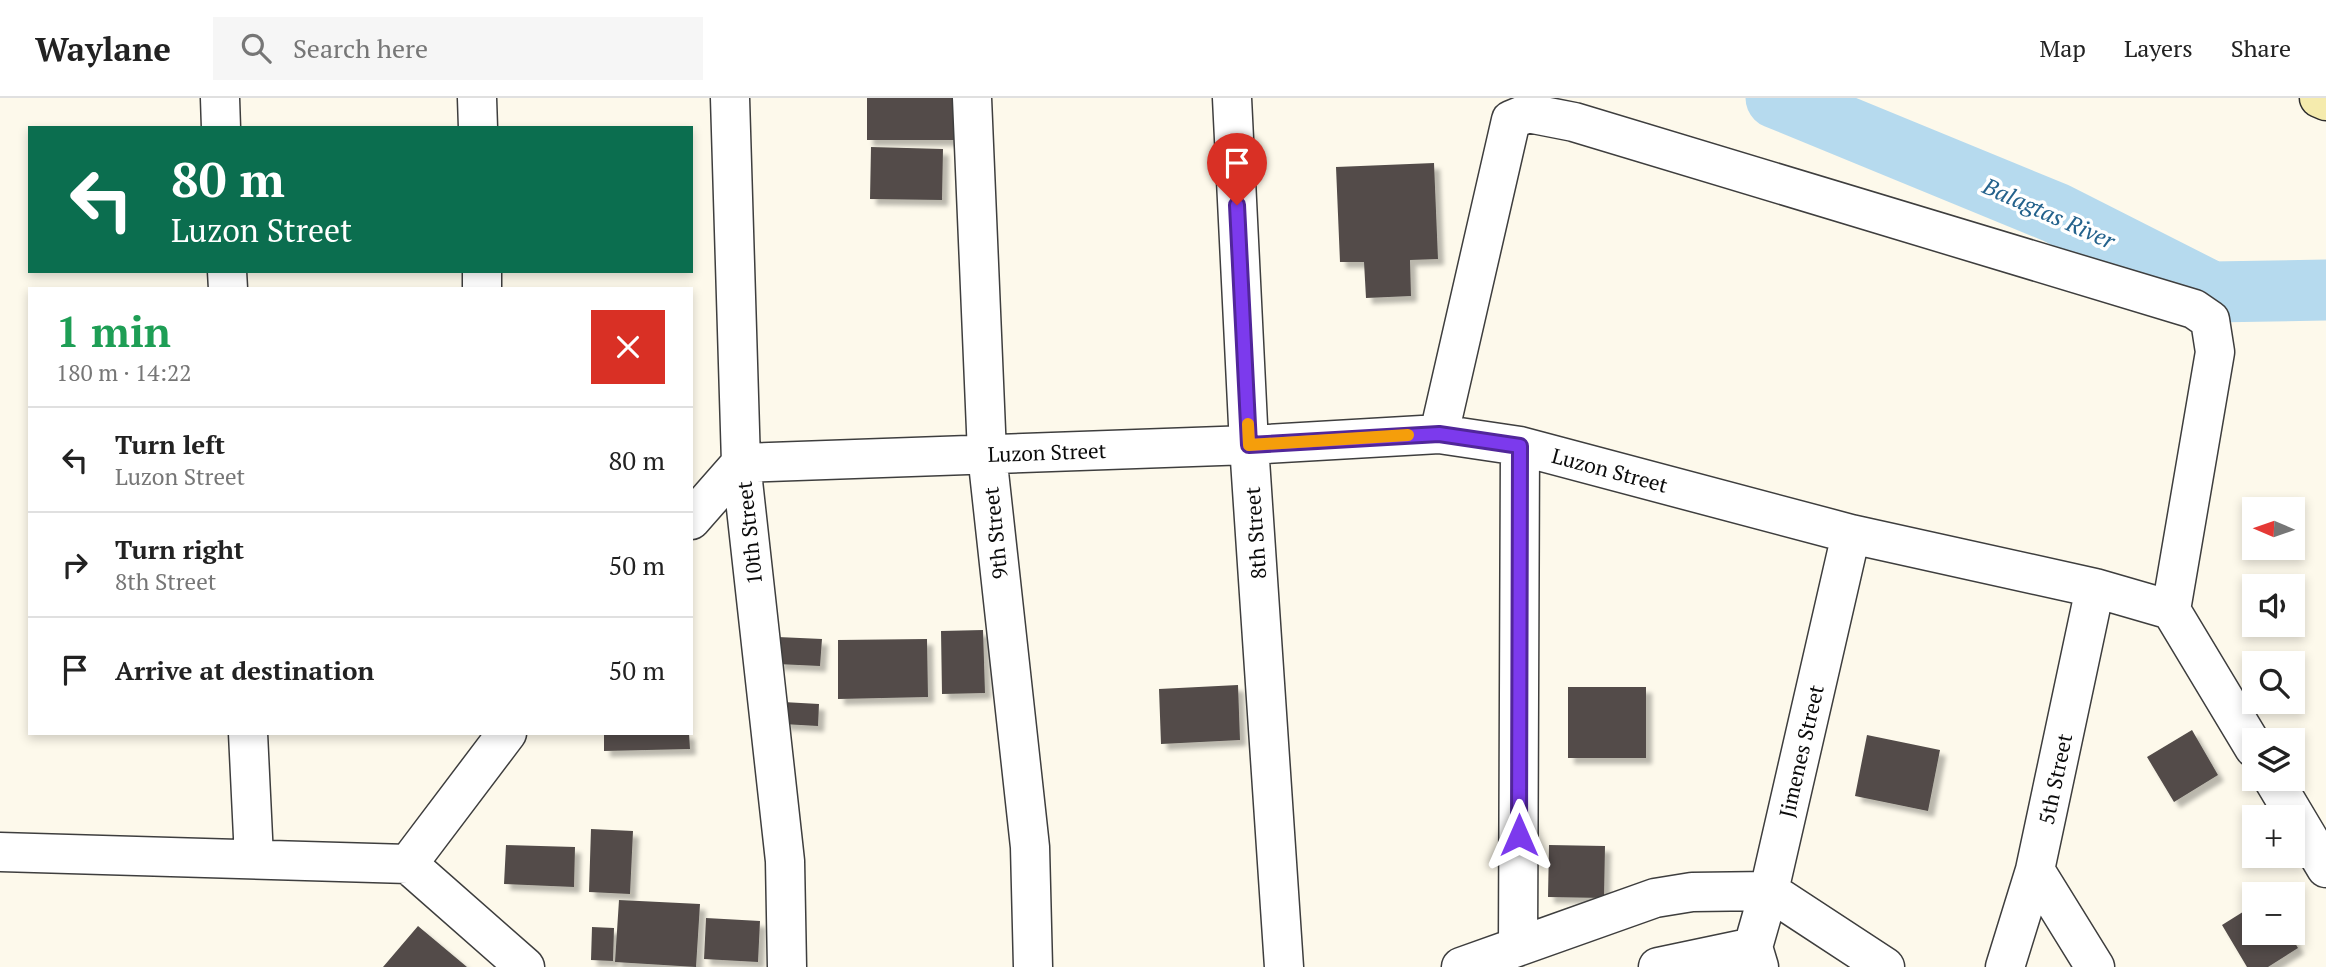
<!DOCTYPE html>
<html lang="en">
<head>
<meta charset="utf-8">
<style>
	body { margin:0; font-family:"PT Serif",serif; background:#f6f6f6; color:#222; height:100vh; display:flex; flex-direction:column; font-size:26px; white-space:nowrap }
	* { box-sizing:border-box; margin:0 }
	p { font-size:23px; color:#767676 }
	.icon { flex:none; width:38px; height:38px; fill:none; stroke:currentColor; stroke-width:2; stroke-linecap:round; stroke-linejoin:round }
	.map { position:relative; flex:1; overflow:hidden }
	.sheet { position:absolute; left:28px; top:189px; width:665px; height:448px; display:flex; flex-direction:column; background:#fff; border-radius:0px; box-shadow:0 4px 10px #0003 }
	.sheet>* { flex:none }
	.banner { position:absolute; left:28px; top:28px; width:665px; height:147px; border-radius:0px; box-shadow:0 4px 10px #0003; background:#0b6e4f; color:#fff; overflow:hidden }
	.needle { width:46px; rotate:272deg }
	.fabs { position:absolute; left:2242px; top:399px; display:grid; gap:14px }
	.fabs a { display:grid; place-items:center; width:63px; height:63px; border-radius:0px; background:#fff; box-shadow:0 4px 10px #0003; font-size:35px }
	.pin { position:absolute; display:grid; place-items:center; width:60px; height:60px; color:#fff; margin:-72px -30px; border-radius:50% 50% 50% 0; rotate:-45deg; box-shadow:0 0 7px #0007 }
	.pin .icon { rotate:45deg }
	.me { position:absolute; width:77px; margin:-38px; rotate:0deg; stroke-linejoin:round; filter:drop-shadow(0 0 5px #0008) }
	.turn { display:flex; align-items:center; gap:24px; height:147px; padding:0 28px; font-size:32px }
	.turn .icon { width:91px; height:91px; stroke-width:2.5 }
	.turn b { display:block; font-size:49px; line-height:60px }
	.round { display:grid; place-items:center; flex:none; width:74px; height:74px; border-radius:0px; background:#f6f6f6 }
	.overview { display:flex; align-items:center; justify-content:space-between; height:119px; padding:0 28px }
	h1 { font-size:42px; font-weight:700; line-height:52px; color:#1e9e55 }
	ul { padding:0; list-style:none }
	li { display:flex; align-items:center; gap:21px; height:105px; padding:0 28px; border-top:2px solid #e0e0e0 }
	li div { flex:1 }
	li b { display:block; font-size:26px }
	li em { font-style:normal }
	header { display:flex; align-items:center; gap:42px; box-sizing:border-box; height:98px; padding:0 35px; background:#fff; border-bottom:2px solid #e0e0e0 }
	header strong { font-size:33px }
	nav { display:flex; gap:38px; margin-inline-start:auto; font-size:24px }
	.search { width:490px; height:63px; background:#f6f6f6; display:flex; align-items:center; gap:18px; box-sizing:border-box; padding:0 24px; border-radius:0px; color:#767676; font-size:26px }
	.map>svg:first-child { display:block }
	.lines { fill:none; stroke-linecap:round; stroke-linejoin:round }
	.river { stroke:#b6daee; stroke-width:61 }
	.building { fill:#524c49; filter:url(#shadow) }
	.street-casing { stroke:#3e3e3e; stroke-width:41 }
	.secondary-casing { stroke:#2d2d2d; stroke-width:41 }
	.street { stroke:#fff; stroke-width:38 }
	.secondary { stroke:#f5ebad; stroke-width:38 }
	.route-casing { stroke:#51269a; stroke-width:18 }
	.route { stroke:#7c3aed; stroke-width:12 }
	.slow { stroke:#f59e0b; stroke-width:12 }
	.labels { text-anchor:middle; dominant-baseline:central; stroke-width:7; stroke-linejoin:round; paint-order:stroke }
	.street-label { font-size:21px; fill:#0b0b0b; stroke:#fff }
	.water-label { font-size:23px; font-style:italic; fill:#24628c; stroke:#fff }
</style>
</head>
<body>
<header>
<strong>Waylane</strong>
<div class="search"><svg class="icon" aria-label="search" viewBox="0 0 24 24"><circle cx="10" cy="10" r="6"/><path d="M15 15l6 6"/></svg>Search here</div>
<nav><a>Map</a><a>Layers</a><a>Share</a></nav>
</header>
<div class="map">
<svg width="2326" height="869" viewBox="0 0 2326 869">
	<defs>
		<filter id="shadow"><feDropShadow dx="6" dy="6" stdDeviation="2" flood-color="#0004"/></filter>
	</defs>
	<rect width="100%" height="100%" fill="#fdf9eb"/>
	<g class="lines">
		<path class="river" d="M1776 0 2056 115 2212 194 2326 192"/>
	</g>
	<path class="building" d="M867 0H956V42H867Z
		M871 49 943 51 942 102 870 101Z
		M1434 65 1438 161 1410 162 1411 198 1366 200 1364 164H1340L1336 69Z
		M983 532 985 595 942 596 941 533Z
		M778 539 822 541 820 568 777 566Z
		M927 541 928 599 838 601V542Z
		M1238 587 1240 642 1161 646 1159 591Z
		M1568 589H1646V660H1568Z
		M783 604 819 606 818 628 783 626Z
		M2192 632 2218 677 2174 704 2147 659Z
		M604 635H689L690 651 604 653Z
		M1867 637 1940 652 1928 713 1855 698Z
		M591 731 633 733 630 796 589 794Z
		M506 747 575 749 574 789 504 786Z
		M1549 747 1605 748 1604 800 1548 799Z
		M619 802 700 806 696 869 615 864Z
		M2254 807V835H2289L2298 850 2268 869H2247L2222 827Z
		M706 820 760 823 758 864 704 861Z
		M418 828 467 869H383Z
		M592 829 614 830 613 863 591 862Z"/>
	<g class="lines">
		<defs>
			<path id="street" d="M220 0 221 30
				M477 0 478 30
				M730 0 741 365 785 763 787 869
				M972 0 987 356 1030 749 1033 869
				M1232 0 1249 347 1284 869
				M227 173 228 191
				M482 173V191
				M1439 336 1511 22 1528 15 1574 24 2194 211 2210 222 2215 254 2171 512
				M691 422 741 365 1249 347 1439 336 1520 348 1851 436 2095 490 2171 512 2254 650
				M248 635 254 760
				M2273 681 2326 770
				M0 754 408 766 525 869
				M408 766 507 635
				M2035 772 2095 869
				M1518 848 1520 348
				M1461 869 1655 800 1692 794 1769 793 1885 869
				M1658 869 1753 849
				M1759 869 1753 849 1769 793 1851 436
				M2005 869 2035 772 2095 490"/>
			<path id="secondary" d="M2319 0 2326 3"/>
		</defs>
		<use href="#street" class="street-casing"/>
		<use href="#secondary" class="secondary-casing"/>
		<use href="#street" class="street"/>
		<use href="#secondary" class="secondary"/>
	</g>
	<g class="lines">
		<defs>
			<path id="route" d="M1237 107 1249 347 1439 336 1520 348 1519 737"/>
		</defs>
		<use href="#route" class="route-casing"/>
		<use href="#route" class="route"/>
		<path class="slow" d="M1248 326 1249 347 1408 337"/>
	</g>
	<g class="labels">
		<g class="street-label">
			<text transform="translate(1047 354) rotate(-2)">Luzon Street</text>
			<text transform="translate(1610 372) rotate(15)">Luzon Street</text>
			<text transform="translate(749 435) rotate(-96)">10th Street</text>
			<text transform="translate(995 435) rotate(-96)">9th Street</text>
			<text transform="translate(1255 435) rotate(-94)">8th Street</text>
			<text transform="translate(1801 653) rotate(-77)">Jimenes Street</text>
			<text transform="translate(2055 681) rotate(-78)">5th Street</text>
		</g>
		<g class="water-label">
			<text transform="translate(2049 115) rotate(24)">Balagtas River</text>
		</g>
	</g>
</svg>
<div class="fabs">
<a><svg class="needle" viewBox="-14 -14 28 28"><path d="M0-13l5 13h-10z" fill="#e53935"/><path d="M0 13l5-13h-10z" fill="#767676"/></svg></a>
<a><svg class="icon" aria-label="sound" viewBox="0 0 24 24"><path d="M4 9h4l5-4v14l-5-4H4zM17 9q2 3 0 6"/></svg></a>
<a><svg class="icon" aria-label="search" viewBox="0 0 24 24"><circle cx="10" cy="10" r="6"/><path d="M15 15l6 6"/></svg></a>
<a><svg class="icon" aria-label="layers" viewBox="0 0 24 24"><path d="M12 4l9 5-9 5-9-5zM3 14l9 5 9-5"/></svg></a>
<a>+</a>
<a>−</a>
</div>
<div class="pin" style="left:1237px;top:107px;background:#d93025"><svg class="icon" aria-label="arrive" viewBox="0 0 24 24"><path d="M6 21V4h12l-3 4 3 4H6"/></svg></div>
<svg class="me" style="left:1519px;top:737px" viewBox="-20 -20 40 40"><path d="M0-17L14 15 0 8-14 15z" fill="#7c3aed" stroke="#fff" stroke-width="4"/></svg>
<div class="banner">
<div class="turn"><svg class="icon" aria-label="left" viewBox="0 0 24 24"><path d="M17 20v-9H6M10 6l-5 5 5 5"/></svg><div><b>80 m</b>Luzon Street</div></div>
</div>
<section class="sheet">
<div class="overview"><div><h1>1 min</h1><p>180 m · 14:22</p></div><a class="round" style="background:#d93025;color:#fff"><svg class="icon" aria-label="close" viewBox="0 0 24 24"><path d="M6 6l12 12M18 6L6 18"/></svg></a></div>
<ul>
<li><svg class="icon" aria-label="left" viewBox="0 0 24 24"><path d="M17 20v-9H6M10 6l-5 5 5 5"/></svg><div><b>Turn left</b><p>Luzon Street</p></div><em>80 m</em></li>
<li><svg class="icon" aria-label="right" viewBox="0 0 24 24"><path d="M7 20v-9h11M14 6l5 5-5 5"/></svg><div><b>Turn right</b><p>8th Street</p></div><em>50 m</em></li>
<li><svg class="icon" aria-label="arrive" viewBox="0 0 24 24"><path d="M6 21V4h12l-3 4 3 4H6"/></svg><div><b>Arrive at destination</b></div><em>50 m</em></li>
</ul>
</section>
</div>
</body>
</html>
